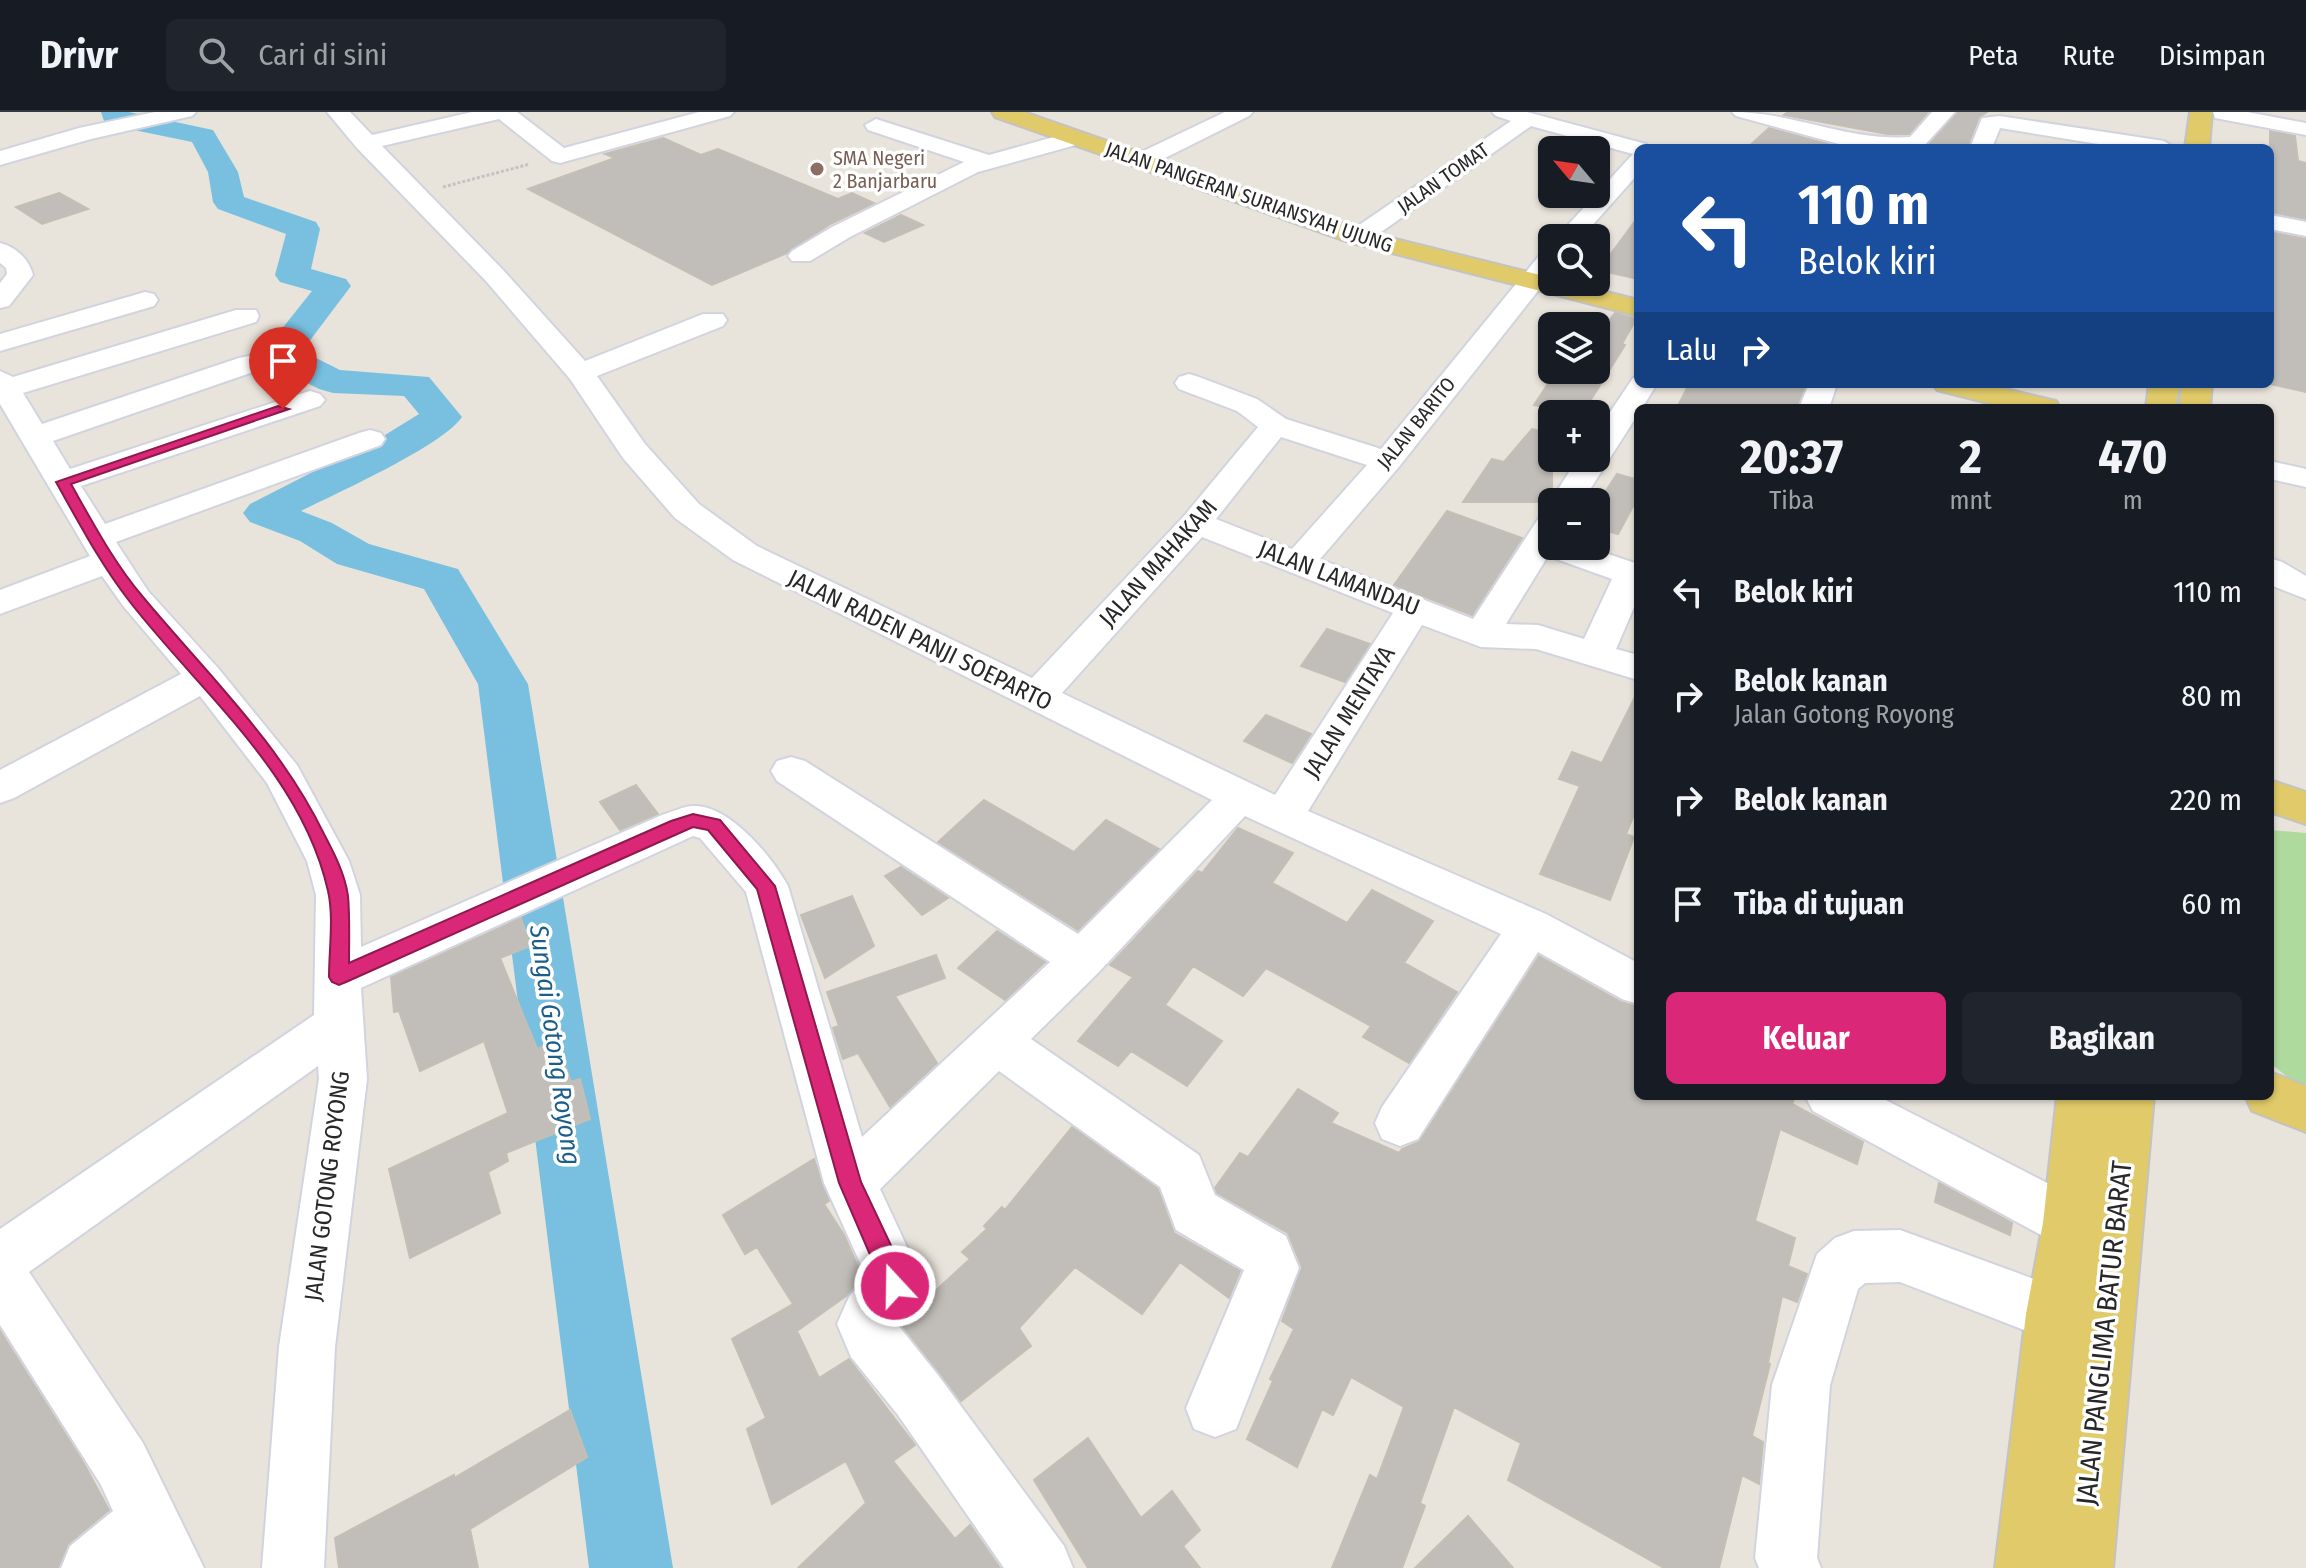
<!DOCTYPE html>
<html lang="id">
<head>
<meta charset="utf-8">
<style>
	body { margin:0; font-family:"Fira Sans Condensed",sans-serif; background:#20242c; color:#f1f3f6; height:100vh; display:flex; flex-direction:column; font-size:30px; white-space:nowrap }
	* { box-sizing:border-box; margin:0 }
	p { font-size:26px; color:#9ea1a6 }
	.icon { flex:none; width:44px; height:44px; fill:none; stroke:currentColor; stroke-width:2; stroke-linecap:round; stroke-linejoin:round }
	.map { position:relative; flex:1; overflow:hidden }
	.drawer { position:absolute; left:1634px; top:292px; width:640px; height:696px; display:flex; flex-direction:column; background:#171b24; border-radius:12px; box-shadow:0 2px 6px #0004 }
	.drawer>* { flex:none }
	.banner { position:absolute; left:1634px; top:32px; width:640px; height:244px; border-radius:12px; box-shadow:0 2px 6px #0004; background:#1a4fa0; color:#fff; overflow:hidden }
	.needle { width:52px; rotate:299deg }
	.buttons { position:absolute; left:1538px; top:24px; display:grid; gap:16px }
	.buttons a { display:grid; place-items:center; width:72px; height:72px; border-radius:12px; background:#171b24; box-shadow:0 2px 6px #0004; font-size:40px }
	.pin { position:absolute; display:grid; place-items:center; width:68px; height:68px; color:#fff; margin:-82px -34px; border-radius:50% 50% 50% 0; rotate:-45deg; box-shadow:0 0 8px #0007 }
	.pin .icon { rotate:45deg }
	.me { position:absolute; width:88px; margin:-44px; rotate:339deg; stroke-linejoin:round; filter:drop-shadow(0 0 6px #0008) }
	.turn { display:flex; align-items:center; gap:28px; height:168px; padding:0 32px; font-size:36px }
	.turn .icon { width:104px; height:104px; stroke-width:2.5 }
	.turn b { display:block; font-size:56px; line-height:68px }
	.then { display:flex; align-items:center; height:76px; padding:0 32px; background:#0003; gap:16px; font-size:30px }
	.eta { display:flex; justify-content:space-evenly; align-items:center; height:136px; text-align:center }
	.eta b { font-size:48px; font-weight:700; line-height:56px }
	.button { display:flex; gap:16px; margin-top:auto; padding:16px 32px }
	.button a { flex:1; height:92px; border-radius:12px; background:#db2777; color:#fff; font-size:32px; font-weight:700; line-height:92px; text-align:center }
	.button a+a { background:#20242c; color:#f1f3f6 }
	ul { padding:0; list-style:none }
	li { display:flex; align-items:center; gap:24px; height:104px; padding:0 32px }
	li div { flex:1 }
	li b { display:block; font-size:30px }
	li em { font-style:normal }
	header { display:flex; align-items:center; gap:48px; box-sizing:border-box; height:112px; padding:0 40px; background:#171b24; border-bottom:2px solid #363941 }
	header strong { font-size:38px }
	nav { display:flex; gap:44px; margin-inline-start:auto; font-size:28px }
	.search { width:560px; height:72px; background:#20242c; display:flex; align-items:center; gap:20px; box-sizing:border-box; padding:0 28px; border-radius:12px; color:#9ea1a6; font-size:30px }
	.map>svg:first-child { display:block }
	.green { fill:#afda9d }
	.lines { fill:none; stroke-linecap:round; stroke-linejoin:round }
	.river { fill:#79c0e0; fill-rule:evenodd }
	.building { fill:#c1bdb8; stroke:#c4bfb5; stroke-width:2 }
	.minor-casing { stroke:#d1d3df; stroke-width:4 }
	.major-casing { stroke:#c3c3c3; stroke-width:4 }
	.path { stroke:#c3c3c3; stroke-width:3; stroke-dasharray:3 2; stroke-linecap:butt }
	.minor { fill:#fff; fill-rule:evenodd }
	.major { fill:#e0ca69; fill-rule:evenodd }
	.route { fill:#db2777; stroke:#8e194d; stroke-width:2 }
	.education-dot { fill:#8d6e63; stroke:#fff; stroke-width:3 }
	.labels { text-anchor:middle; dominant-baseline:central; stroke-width:7; stroke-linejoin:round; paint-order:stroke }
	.far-education-label { font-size:20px; fill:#785e54; stroke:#fff; text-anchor:start }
	.far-street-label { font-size:20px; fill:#282828; stroke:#fff }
	.street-label { font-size:24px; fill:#282828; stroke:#fff }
	.water-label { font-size:26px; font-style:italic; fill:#1b5e89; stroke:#fff }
	.near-street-label { font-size:28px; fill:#282828; stroke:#fff }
</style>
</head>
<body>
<header>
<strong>Drivr</strong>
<div class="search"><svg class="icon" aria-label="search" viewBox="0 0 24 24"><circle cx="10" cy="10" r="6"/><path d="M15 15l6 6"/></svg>Cari di sini</div>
<nav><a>Peta</a><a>Rute</a><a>Disimpan</a></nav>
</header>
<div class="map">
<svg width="2306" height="1456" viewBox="0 0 2306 1456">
	<rect width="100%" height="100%" fill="#e9e4db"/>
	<path class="green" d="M2270 718 2306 721V976L2296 972 2270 951Z"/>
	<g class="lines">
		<path class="river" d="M101 0H129L213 18 238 60 244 85 316 110 320 117 311 157 346 167 351 174 302 239 340 258 429 265 462 305C442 334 337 381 301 399L332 411 369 432 458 457 528 572 673 1456H589L478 572 424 477 337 452 300 429 250 410 243 401 250 392 385 323 419 302 404 284 333 281 319 277 267 251 261 243 312 179 280 170 275 163 286 122 218 97 213 90 208 60 192 30 105 12Z"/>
	</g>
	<path class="building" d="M1788 0H1928L1909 22H1887L1784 3Z
		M1958 0H1987L1979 5 1967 36H1926Z
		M1769 16 1842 36H1747Z
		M2270 19 2295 24 2298 49 2306 51V107L2270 100Z
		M663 26 701 43 718 37 838 87 852 81 874 91 830 112 787 141 712 173 528 77 615 46 605 42Z
		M59 81 88 97 42 112 16 95Z
		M901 103 923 113 884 130 865 121Z
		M1638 105V167L1599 158Z
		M2270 120 2306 127V280L2270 272Z
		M1615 201 1636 207 1622 232 1625 233 1582 302H1544L1549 296 1534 293 1557 258H1596V214L1604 215Z
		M1689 272H1806L1796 296H1677Z
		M1532 317 1552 322V381L1547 390H1463L1492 347 1504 350Z
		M1617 362 1638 368V385L1618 422 1596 416V394Z
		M1447 399 1522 426 1472 503 1394 473Z
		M1327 517 1370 532 1345 570 1301 554Z
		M1638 579V693L1626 722 1634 725 1610 788 1540 762 1580 674 1559 667 1572 640 1602 651Z
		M1266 603 1311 622 1292 651 1244 629Z
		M636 673 658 702 620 718 600 690Z
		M984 688 1074 740 1106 708 1159 737 1078 818 938 730Z
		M1238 716 1293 741 1272 771 1347 811 1372 778 1433 809 1404 851 1457 880 1409 951 1363 925 1371 914 1266 856 1243 884 1193 854 1165 893 1222 929 1187 974 1131 939 1118 954 1078 929 1133 865 1110 853 1198 759 1202 761Z
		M901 755 948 786 922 803 885 764Z
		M852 784 874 834 825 866 801 803Z
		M521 806 530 834 500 846 537 937 556 929 571 970 580 967 590 1007 506 1041 508 1049 488 1060 500 1101 410 1146 389 1057 508 1001 484 929 420 959 399 899 394 900 391 865Z
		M997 819 1045 850 1005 888 958 856Z
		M936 843 945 866 895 884 937 951 890 995 858 941 843 947 833 916 839 914 827 880Z
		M1539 844 1621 890 1638 895V984H1795L1792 992 1863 1030 1857 1052 1780 1017 1755 1109 1795 1126 1788 1154 1807 1162 1797 1190 1782 1184 1768 1251 1770 1252 1752 1324 1763 1330 1759 1372 1742 1363 1719 1456H1664L1508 1368 1521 1331 1454 1295 1420 1391 1425 1394 1402 1456H1332L1370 1363 1377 1367 1404 1295 1351 1265 1333 1303 1322 1297 1297 1355 1247 1327 1273 1269 1270 1267 1294 1217 1282 1209 1302 1155 1288 1121 1217 1081 1215 1076 1240 1041 1248 1045 1298 977 1338 1001 1331 1011 1399 1041 1402 1037 1419 1030Z
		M1072 1015 1158 1077 1174 1121 1240 1159 1229 1186 1180 1150 1142 1202 1075 1155 1019 1216 1031 1234 961 1289 902 1213 917 1190 920 1193 970 1147 962 1140 987 1117 984 1114 1002 1095 1005 1098Z
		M814 1047 829 1089 824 1092 844 1123 862 1164 846 1184 797 1219 819 1266 849 1247 915 1333 893 1349 955 1427 970 1413 1000 1456H798L866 1391 846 1349 772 1392 747 1317 766 1306 732 1227 793 1192 757 1135 745 1142 723 1103Z
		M1939 1071 2012 1111 2010 1123 1935 1090Z
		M0 1219 83 1350 109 1398 68 1432 58 1456H0Z
		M570 1298 587 1345 470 1417 478 1456H339L335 1426 454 1363V1366Z
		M1088 1326 1141 1406 1172 1379 1200 1418 1183 1434 1200 1456H1088L1034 1368Z
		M1468 1404 1513 1456H1415Z"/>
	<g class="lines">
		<defs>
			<path id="minor" d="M155 0H196L192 4 91 27 0 53V39L79 16Z
				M327 0H350L372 23 472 0H517L564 36 699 0H734L730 4 560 51 552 49 499 7 382 34 504 159 585 249 703 202H723L727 208 723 214 597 264 645 332 699 392 757 434 1032 566 1184 404 1258 315 1237 299 1179 277 1175 271 1179 265 1189 262 1199 265 1257 287 1286 307 1381 337 1543 139 1552 136V161L1398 356 1320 447 1473 507 1540 404 1552 401V434H1584L1638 452V486L1616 537 1638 543V568L1536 537 1481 535 1422 513 1308 699 1546 802 1638 851V892L1622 887 1538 840 1418 1027 1400 1034 1382 1027 1375 1011 1382 995 1501 822 1245 704 1098 861 1031 927 1199 1043 1215 1083 1286 1124 1299 1156 1236 1317 1215 1325 1194 1317 1186 1296 1244 1158 1176 1118 1160 1075 999 959 880 1077 920 1163C921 1182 910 1200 898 1213L938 1263 1064 1434 1073 1456H1004L898 1303 851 1245 837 1212 849 1185 866 1164 824 1071 746 780 700 726 693 724 361 876 367 967 335 1235 324 1456H262L279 1235 319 967 318 954 29 1160 143 1331 204 1456H61L70 1434 113 1399 101 1373 0 1213V1117L314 903 316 783 307 749 267 671 200 584 14 686 0 691V658L181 562 124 495 102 464 0 502V478L90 444 0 292V259L13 265 236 198H256L259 204 256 210 23 281 42 312 239 246 249 244 259 246 263 252 259 258 53 329 70 357 300 282 310 279 320 282 325 288 320 294 81 374 105 412 359 321 370 318 381 321 385 327 381 333 116 430 148 479 218 556 297 653 349 749 360 783 361 835 662 703C672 700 684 694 693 694 729 692 772 745 788 774L862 1025 1050 850 777 669 771 659 777 649 791 645 805 649 1078 822 1212 688 733 448 675 406 623 346 570 267 486 169 357 36ZM1281 325 1367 353 1292 437 1216 407ZM1202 425 1393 501 1275 683 1062 581ZM1548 444 1612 467 1584 527 1538 513 1506 512Z
				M1225 0H1253L1249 4 1151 53H1135L1132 48 1135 43Z
				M1492 0H1527L1646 32 1648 36H1638V62L1581 126H1556L1633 42 1531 14 1367 130H1349L1346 125 1349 120 1511 9 1496 4Z
				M1732 0C1794 0 1846 29 1910 25L1932 0H1955L1922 36 1850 35 1736 4Z
				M2213 0H2247L2306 11V23L2215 6Z
				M2000 4 2164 29 2175 36H2123L2000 16 1992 36H1970L1982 6Z
				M876 7 989 43 1075 19 1086 26 1083 31 978 60 850 125 810 149H792L788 144 792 139 832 115 964 50 868 18 865 13Z
				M2270 103 2306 110V124L2270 117Z
				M0 131C16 135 29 147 33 163L9 194 0 196V171L7 162 6 156 0 151Z
				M145 180 154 182 158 188 154 194 0 239V222Z
				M1638 265V272H1657L1642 296H1638V302L1582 390H1552V393L1550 390 1578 346H1596V321L1633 266Z
				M1809 272H1837L1829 296H1799Z
				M2270 349 2306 357V375L2270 367Z
				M2270 446 2282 450 2306 464V487L2270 473Z
				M1805 984H1878L2090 1093 2098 1111 2090 1129 2071 1136 2052 1129 1813 999Z
				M1900 1118 2075 1182 2083 1202 2075 1222 2055 1230 1900 1170 1865 1171 1858 1177 1830 1273 1817 1446 1821 1456H1759L1755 1446 1772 1273 1817 1142 1835 1126 1854 1119Z"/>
			<path id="major" d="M992 0H1024L1367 120 1552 166V170H1568L1638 188V204L1349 130 995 5Z
				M2190 0H2212L2209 36H2185Z
				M1933 272H1985L2056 289 2060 296H2008L1937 278Z
				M2149 272H2179L2176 296H2146Z
				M2182 272H2212L2210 296H2180Z
				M2270 668 2306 680V712L2270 700Z
				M2270 960 2306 974V1020L2252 999 2245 984H2270Z
				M2057 984H2154L2113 1456H1995L2026 1202 2043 1111Z"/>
		</defs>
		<use href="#minor" class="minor-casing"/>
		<use href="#major" class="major-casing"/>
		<path class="path" d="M443 75 530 52"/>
		<use href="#minor" class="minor"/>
		<use href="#major" class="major"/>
	</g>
	<path class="route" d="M278 294 289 297 71 372C93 411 114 451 143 485 207 562 280 631 324 722 334 741 345 762 348 784 350 806 349 829 349 851L671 709 693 702 720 708 775 774 861 1070 905 1163 907 1174 903 1182 895 1186 887 1182 839 1071 757 777 708 718 693 715 684 719 346 870 339 873 332 870 329 865C329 838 334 805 328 779 302 662 200 580 130 490 101 453 79 411 56 370Z"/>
	<circle class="education-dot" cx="817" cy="57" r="8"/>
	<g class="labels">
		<g class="far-education-label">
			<text x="833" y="46">SMA Negeri<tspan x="833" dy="23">2 Banjarbaru</tspan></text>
		</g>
		<g class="far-street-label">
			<text transform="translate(1443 66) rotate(-35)">JALAN TOMAT</text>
			<text transform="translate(1249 85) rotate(19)">JALAN PANGERAN SURIANSYAH UJUNG</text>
			<text transform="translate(1416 311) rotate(-51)">JALAN BARITO</text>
		</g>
		<g class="street-label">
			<text transform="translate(1158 451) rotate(-48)">JALAN MAHAKAM</text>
			<text transform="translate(1339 466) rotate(21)">JALAN LAMANDAU</text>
			<text transform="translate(920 528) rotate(26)">JALAN RADEN PANJI SOEPARTO</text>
			<text transform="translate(1349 600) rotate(-58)">JALAN MENTAYA</text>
			<text transform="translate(327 1074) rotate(-83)">JALAN GOTONG ROYONG</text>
		</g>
		<g class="water-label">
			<text transform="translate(555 933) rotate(82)">Sungai Gotong Royong</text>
		</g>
		<g class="near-street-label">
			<text transform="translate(2104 1221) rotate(-84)">JALAN PANGLIMA BATUR BARAT</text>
		</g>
	</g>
</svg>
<div class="buttons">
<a><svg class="needle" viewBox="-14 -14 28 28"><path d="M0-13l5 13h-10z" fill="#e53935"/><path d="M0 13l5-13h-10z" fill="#9ea1a6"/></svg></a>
<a><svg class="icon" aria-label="search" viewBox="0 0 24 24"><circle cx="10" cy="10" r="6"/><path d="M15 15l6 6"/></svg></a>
<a><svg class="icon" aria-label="layers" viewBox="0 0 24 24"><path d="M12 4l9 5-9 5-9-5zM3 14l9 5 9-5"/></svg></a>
<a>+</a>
<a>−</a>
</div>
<div class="pin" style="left:283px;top:297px;background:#d93025"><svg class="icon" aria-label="arrive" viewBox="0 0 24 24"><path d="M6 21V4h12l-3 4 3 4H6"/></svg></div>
<svg class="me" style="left:895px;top:1174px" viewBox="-20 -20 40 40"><circle r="17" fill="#db2777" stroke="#fff" stroke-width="3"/><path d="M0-11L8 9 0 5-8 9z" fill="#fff"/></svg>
<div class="banner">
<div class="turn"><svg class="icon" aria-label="left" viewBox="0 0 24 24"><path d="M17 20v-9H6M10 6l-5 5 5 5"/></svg><div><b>110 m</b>Belok kiri</div></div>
<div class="then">Lalu<svg class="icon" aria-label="right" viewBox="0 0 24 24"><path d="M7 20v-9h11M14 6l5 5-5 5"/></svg></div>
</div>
<section class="drawer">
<div class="eta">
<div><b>20:37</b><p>Tiba</p></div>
<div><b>2</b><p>mnt</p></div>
<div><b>470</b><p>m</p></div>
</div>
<ul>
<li><svg class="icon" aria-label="left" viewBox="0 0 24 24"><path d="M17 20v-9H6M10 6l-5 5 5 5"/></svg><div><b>Belok kiri</b></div><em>110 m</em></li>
<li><svg class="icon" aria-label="right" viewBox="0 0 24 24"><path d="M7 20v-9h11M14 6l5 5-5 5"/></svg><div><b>Belok kanan</b><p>Jalan Gotong Royong</p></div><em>80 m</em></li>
<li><svg class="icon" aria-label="right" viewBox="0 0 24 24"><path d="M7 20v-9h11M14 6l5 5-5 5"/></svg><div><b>Belok kanan</b></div><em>220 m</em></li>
<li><svg class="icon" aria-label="arrive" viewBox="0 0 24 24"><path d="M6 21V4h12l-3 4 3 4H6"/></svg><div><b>Tiba di tujuan</b></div><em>60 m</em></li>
</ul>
<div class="button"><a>Keluar</a><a>Bagikan</a></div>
</section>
</div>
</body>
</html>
